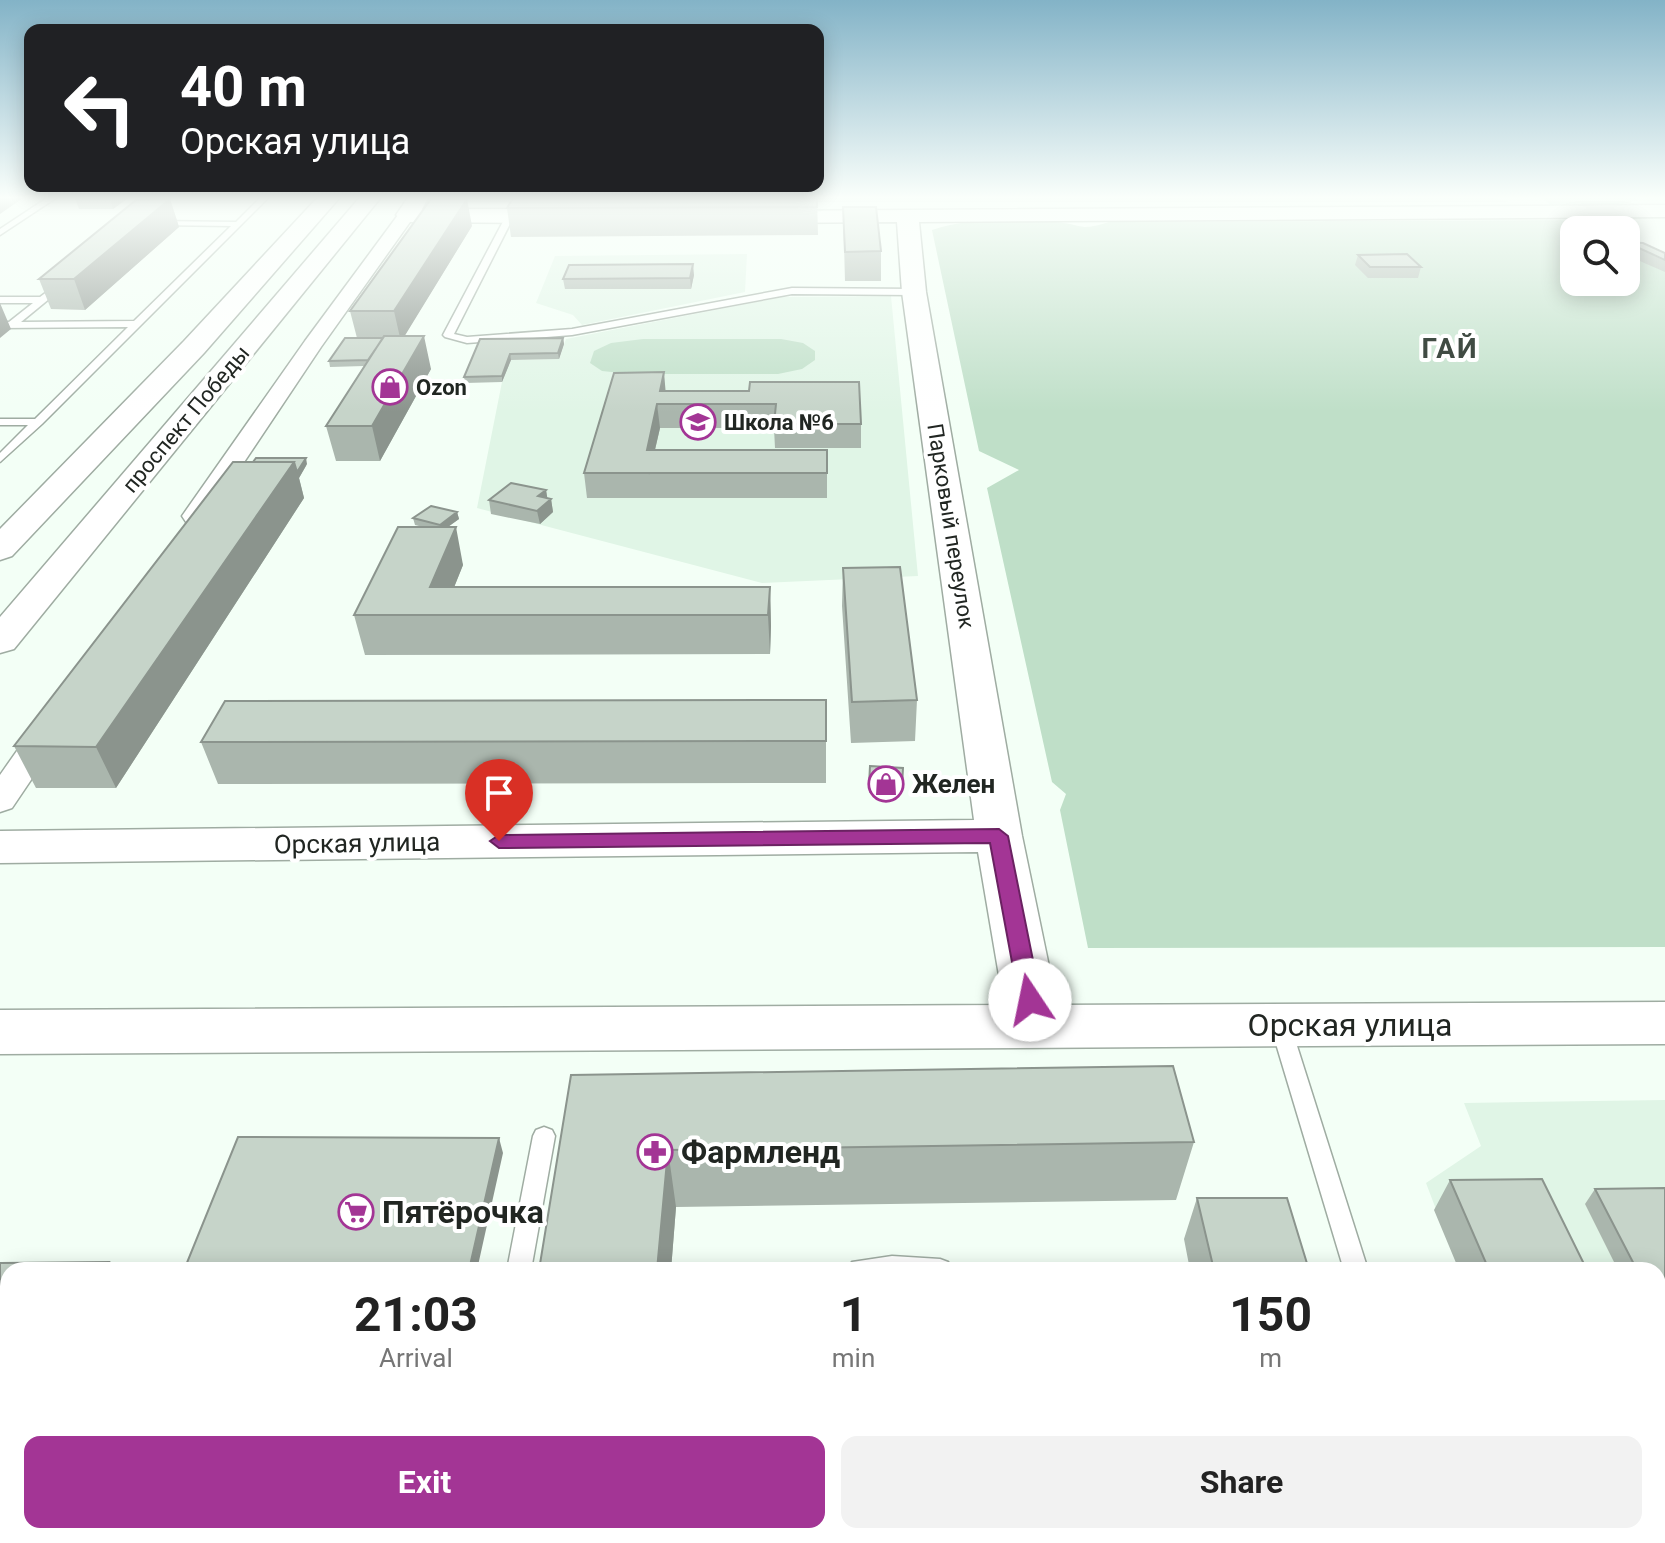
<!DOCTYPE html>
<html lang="en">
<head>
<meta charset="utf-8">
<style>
	body { margin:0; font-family:Roboto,sans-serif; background:#f2f2f2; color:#222; height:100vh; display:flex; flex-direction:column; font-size:30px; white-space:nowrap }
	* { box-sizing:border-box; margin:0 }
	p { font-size:26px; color:#767676 }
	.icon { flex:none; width:44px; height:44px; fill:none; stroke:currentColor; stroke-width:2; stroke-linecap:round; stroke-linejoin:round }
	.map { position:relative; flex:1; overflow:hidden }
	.panel { position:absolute; left:0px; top:1262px; width:1666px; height:282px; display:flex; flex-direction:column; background:#fff; border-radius:24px 24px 0 0; box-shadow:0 4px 20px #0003 }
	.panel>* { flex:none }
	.top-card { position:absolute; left:24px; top:24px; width:800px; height:168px; border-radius:16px; box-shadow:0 4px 20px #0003; background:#202124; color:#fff; overflow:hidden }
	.buttons { position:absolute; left:1560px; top:216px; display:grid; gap:16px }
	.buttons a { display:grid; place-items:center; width:80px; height:80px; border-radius:16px; background:#fff; box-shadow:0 4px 20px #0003; font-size:40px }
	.pin { position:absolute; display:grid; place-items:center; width:68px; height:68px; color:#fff; margin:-82px -34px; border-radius:50% 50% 50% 0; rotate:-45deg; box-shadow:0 0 8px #0007 }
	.pin .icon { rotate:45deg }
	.me { position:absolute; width:88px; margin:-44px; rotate:349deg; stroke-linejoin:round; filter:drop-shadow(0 0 6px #0008) }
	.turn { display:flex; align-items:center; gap:28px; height:168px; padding:0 24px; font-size:36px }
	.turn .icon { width:104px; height:104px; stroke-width:2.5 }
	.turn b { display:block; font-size:56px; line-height:68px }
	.eta { display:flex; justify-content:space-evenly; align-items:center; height:136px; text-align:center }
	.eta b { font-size:48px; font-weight:700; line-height:56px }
	.primary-button { display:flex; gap:16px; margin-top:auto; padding:16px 24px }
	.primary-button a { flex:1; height:92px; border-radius:16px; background:#a33595; color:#fff; font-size:32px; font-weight:700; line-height:92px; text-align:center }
	.primary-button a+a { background:#f2f2f2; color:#222 }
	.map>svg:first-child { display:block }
	.built { fill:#e0f5e6 }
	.green { fill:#bfdfc8 }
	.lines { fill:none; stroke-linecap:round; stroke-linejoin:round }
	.lane-casing { stroke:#9faca2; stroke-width:3 }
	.street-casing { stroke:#9faca2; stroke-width:3 }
	.secondary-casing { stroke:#9faca2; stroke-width:3 }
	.lane { fill:#fff; fill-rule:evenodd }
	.street { fill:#fff; fill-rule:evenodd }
	.secondary { fill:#fff; fill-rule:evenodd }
	.wall { fill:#aab6ad }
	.shaded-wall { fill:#8b948d }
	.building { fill:#c6d4c9; stroke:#8b948d; stroke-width:2 }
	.route { fill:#a33595; stroke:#6a2261; stroke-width:2 }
	.labels { text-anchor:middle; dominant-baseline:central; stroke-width:8; stroke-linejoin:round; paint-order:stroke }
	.far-poi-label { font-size:22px; font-weight:bold; fill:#212622; stroke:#fff; text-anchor:start }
	.far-street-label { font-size:22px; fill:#212622; stroke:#fff }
	.poi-label { font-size:26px; font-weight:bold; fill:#212622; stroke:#fff; text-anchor:start }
	.street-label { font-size:26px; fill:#212622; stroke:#fff }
	.far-district-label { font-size:28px; font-weight:bold; letter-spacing:2px; fill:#404b43; stroke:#fff }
	.near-street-label { font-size:32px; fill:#212622; stroke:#fff }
	.near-poi-label { font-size:32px; font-weight:bold; fill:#212622; stroke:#fff; text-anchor:start }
</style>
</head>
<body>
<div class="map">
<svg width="1665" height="1543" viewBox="0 0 1665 1543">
	<rect width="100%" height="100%" fill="#f3fff6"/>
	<path class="built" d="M747 254 745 292 582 325 573 315 536 303 555 256Z
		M891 296 918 576 762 583 477 508 502 382 511 360 559 359 566 339 782 297Z
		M1665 1100V1543H1573L1570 1536H1658V1270H1459L1426 1183 1481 1146 1464 1103Z"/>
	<path class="green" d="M459 196H1489L1509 202H451Z
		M1626 196 1640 199 1608 209H1556L1540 197Z
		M1584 220 1600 230H1574V282H1626V245L1665 266V947L1088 948 1060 810 1066 794 1052 782 987 488 1019 470 979 451 932 230C969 218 1015 218 1055 222 1083 224 1078 232 1109 222Z
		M643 339H781L803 343 815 351V360L802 369 778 374H631L602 371 590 363 594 351 611 343Z"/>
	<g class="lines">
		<defs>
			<path id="lane" d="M50 196H59L0 235V229Z
				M262 196H270L42 424 0 462V453L28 425H0V419H35L128 327 0 328V322H9L33 303H0V297H40L63 280 66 281V285L21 322 134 321 231 226 157 225 154 221 236 222Z
				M510 214 514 216 454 334 467 337 572 329 792 288 914 289 919 292 914 295 792 294 572 335 467 343 445 337 443 335 506 216Z
				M1281 1019 1288 1021 1291 1027 1368 1270H1344L1271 1027 1274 1021Z
				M544 1127 552 1130 555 1136 531 1270H507L533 1136 536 1130Z
				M892 1256 940 1259 948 1262 952 1270H848L852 1262Z
				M455 1536H483L481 1543H453Z
				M1165 1536H1193L1195 1543H1167Z
				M1424 1536H1452L1454 1543H1426Z"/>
			<path id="street" d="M407 210 415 215 321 347 204 522H186L182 516 305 341 401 211Z
				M50 718 62 721 66 728 12 808 0 812V775L38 721Z"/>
			<path id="secondary" d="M319 196H341L204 353 12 556 0 560V529L184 341Z
				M361 196H382L14 649 0 653V617Z
				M409 196H429L422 209H567L578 216 567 223 407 222 396 215Z
				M1665 205V217L919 222 926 292 1022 836 1057 1005 1665 1002V1044L0 1054V1010L1004 1005 978 852 0 863V831L974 820 902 292 897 222 759 223 751 221 748 216 751 211Z"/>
		</defs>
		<use href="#lane" class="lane-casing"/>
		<use href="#street" class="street-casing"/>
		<use href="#secondary" class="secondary-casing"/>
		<use href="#lane" class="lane"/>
		<use href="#street" class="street"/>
		<use href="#secondary" class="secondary"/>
	</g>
	<path class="wall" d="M74 196H131L113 209H79Z
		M817 197 818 235 511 237 507 208Z
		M170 199 179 227 85 310 51 309 39 279Z
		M843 207 881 251V281H845Z
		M472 226 404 336 431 369 380 461H336L326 426 364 366 330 367 329 361 357 338 350 311Z
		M1626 242 1665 253V272L1626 255Z
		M1358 255 1421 267 1418 278H1368L1355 265Z
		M694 275 691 289H565L563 279Z
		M563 338 564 344 559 359 511 360 502 382 465 383 464 377 480 339Z
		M666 391H749L861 424V448H775L774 428H660L655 450H827V498H587L584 473Z
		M307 464 299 478 304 498 116 788H36L14 746Z
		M546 490 547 498 551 499 553 512 540 524 491 514 489 500Z
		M457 512 459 519 448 527 463 565 454 587H770L771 626 770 654 365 655 354 615 423 527 415 525 413 518Z
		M843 568 917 700 915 741 851 743 842 606Z
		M826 741V783L218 784 201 742Z
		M870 766 903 768 901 795 869 793Z
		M571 1075 1194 1142 1176 1200 676 1207 671 1270H539Z
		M1450 1180 1587 1270H1459L1434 1210Z
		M1665 1188V1363L1658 1349V1270H1618L1585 1204 1595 1189Z
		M1197 1198 1309 1270H1190L1184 1239Z
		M109 1262 114 1270H8V1403H0V1263Z
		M1251 1536H1389L1391 1543H1252Z
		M1570 1536H1658L1665 1543H1573Z"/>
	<path class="shaded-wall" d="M0 196H26L0 214Z
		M109 196H131L113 209Z
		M170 199 179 227 85 310 74 279Z
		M467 199 472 226 401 342 394 311Z
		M693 264 694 275 691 289 690 278Z
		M0 303 11 329 0 338Z
		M424 336 431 369 380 461 372 426Z
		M563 338 564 344 559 359 558 353Z
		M510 354 511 360 502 382V376Z
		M664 372 666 396 660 391Z
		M657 404 660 428 649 475 647 450Z
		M306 458 307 464 299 478 304 498 116 788 96 747 294 462Z
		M546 490 548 502 551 499 553 512 540 524 537 511 538 496Z
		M457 512 459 519 442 531 440 525Z
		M456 527 463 565 443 615 430 587Z
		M770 587 771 626 770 654 768 615Z
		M499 1138 503 1153 477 1270H469Z
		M668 1150 676 1207 671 1270H657Z
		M109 1262 114 1270H105Z"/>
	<path class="building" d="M817 197V207L507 208 513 198Z
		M170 199 74 279H39L136 200Z
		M431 199H467L394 311H350Z
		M843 207H876L881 251 845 252Z
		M1626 242 1643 243 1665 253V260Z
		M1407 254 1421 267H1370L1358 255Z
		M693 264 690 278 563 279 569 265Z
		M384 336H424L372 426H326Z
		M345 338H383L368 360 329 361Z
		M563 338 558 353 510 354 502 376 464 377 480 339Z
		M664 372 660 391H749L750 382H859L861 424H774L776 404H657L647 450H827V473H584L614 373Z
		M256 458H306L297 472 294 462H253Z
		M233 462H294L96 747 14 746Z
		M511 483 546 490 538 496 551 499 537 511 489 500Z
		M431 506 457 512 440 525 413 518Z
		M398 527H456L430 587H770L768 615H354Z
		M900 567 917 700 852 702 843 568Z
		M826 700V741L201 742 225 701Z
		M870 766 903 768 902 787 869 785Z
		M1173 1066 1194 1142 668 1150 657 1270H539L571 1075Z
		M238 1137 499 1138 469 1270H184Z
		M1542 1179 1587 1270H1489L1450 1180Z
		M1665 1188V1325L1658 1312V1270H1637L1595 1189Z
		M1197 1198H1287L1309 1270H1214Z
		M109 1262 105 1270H8V1349H0V1263Z
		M1658 1414 1665 1428V1543H1607L1604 1536H1658Z
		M1279 1536H1389L1391 1543H1280Z"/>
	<linearGradient id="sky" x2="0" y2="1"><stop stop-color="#83b3c7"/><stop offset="0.48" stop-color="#fafffb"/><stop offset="1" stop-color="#fafffb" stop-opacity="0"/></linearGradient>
	<rect width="1665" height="412" fill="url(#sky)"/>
	<path class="route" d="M999 829 1008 836 1041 1000 1038 1006 1030 1008 1022 1006 1019 1000 990 843 499 848 490 841 499 835Z"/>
	<defs>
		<symbol id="shop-ring" viewBox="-11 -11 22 22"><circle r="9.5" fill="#fff" stroke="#a33595" stroke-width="1.5"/><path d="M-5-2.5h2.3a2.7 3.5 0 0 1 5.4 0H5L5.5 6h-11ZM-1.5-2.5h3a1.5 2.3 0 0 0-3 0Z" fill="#a33595"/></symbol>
		<symbol id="school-ring" viewBox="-11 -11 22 22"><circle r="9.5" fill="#fff" stroke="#a33595" stroke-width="1.5"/><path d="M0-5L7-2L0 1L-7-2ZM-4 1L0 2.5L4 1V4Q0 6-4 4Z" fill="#a33595"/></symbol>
		<symbol id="pharmacy-ring" viewBox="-11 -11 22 22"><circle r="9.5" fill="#fff" stroke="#a33595" stroke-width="1.5"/><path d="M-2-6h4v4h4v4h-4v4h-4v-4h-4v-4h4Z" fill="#a33595"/></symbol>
		<symbol id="supermarket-ring" viewBox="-11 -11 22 22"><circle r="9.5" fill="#fff" stroke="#a33595" stroke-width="1.5"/><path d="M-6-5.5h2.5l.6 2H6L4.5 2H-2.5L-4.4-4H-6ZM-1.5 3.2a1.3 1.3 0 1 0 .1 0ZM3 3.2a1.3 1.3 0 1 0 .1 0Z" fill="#a33595"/></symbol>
	</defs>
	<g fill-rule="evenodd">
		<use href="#shop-ring" x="370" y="367" width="40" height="40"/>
		<use href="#school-ring" x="678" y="402" width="40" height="40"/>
		<use href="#shop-ring" x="866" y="764" width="40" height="40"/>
		<use href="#pharmacy-ring" x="635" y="1132" width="40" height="40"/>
		<use href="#supermarket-ring" x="336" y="1192" width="40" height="40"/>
	</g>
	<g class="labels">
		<g class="far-poi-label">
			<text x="416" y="387">Ozon</text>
			<text x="724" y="422">Школа №6</text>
		</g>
		<g class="far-street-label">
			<text transform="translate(186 419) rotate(-50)">проспект Победы</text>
			<text transform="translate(951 526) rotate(81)">Парковый переулок</text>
		</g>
		<g class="poi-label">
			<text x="912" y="784">Желен</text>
		</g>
		<g class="street-label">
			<text transform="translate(357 843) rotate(-1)">Орская улица</text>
		</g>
		<g class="far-district-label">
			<text x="1450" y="348">ГАЙ</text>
		</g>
		<g class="near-street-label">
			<text x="1350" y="1025">Орская улица</text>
		</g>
		<g class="near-poi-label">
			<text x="681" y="1152">Фармленд</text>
			<text x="382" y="1212">Пятёрочка</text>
		</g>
	</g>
</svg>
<div class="buttons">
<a><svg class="icon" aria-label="search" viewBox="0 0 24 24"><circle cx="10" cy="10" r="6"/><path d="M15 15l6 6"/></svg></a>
</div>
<div class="pin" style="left:499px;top:841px;background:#d93025"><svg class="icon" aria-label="arrive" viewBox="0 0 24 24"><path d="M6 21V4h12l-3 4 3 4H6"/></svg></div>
<svg class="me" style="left:1030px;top:1000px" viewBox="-20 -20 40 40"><circle r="19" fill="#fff"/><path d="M0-13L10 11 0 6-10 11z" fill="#a33595"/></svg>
<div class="top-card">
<div class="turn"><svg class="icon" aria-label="left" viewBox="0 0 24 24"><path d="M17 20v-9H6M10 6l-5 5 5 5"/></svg><div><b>40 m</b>Орская улица</div></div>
</div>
<section class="panel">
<div class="eta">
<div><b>21:03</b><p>Arrival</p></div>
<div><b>1</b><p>min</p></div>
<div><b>150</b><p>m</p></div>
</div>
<div class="primary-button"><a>Exit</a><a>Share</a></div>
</section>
</div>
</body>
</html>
